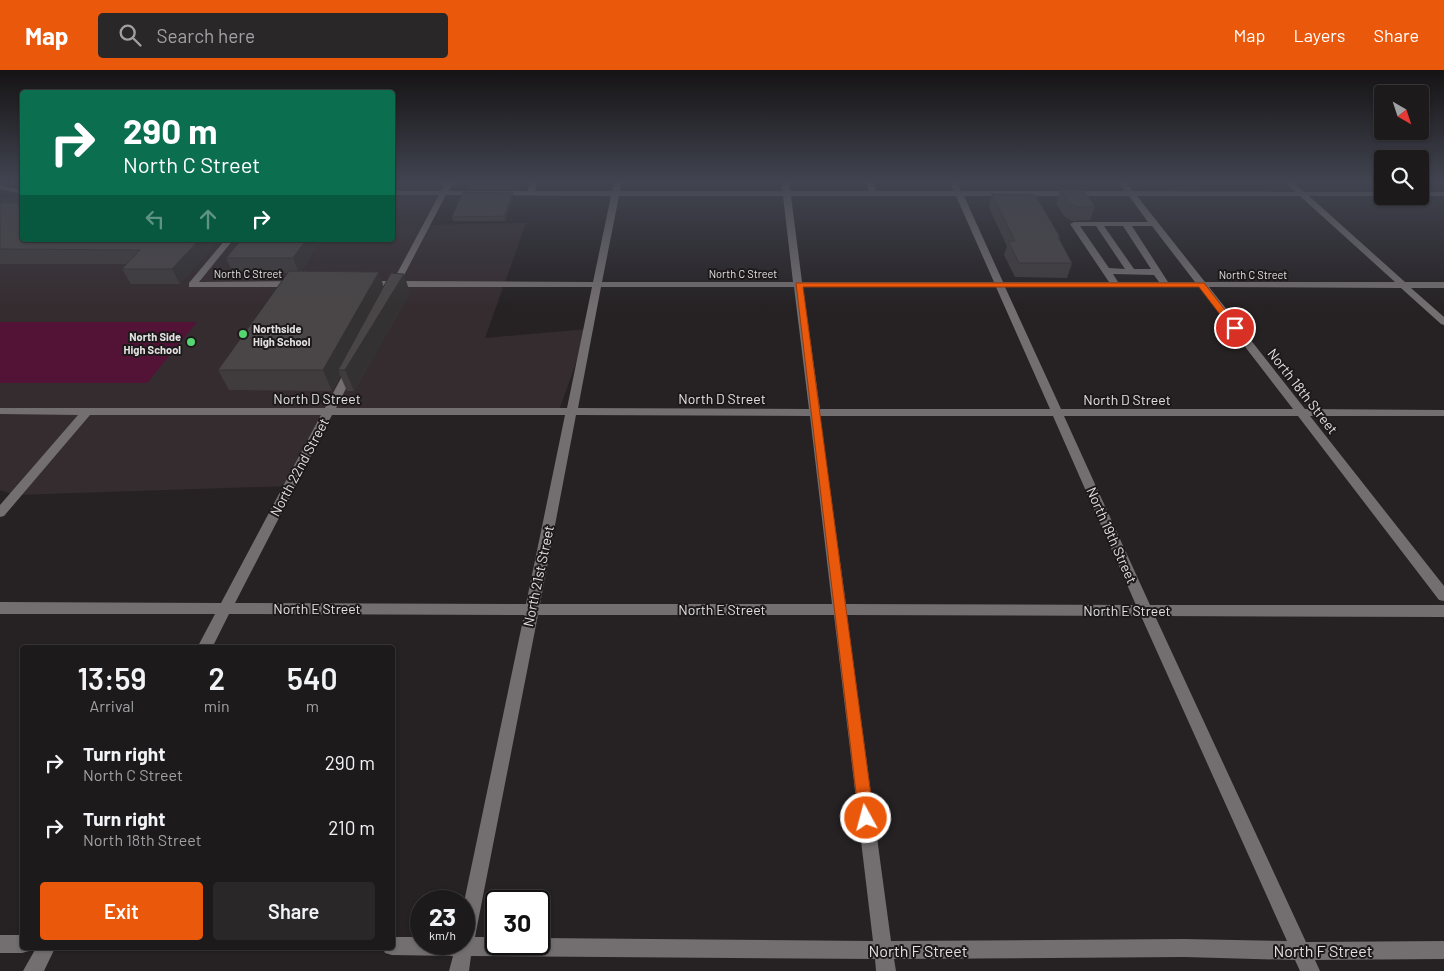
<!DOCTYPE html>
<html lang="en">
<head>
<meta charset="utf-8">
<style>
	body { margin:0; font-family:Barlow,sans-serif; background:#292728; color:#f1f3f6; height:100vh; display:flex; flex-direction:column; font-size:19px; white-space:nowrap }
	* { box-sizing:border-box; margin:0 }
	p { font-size:16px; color:#a0a1a3 }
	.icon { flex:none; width:28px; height:28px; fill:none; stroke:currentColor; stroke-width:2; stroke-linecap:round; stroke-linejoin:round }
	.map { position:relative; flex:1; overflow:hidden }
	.details { position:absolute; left:20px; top:575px; width:375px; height:305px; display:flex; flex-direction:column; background:#1c1a1b; border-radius:5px; box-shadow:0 1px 4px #0004,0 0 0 1px #3a383a }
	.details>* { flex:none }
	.guide { position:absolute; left:20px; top:20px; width:375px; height:152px; border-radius:5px; box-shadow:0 1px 4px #0004,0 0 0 1px #3a383a; background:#0b6e4f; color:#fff; overflow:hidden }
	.needle { width:32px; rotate:141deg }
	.fabs { position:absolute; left:1374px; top:15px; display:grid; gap:10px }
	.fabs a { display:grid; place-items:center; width:55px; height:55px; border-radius:5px; background:#1c1a1b; box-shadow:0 1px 4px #0004,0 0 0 1px #3a383a; font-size:25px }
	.speed { position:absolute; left:410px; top:820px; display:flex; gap:10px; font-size:25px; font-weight:700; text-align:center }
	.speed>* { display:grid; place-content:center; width:65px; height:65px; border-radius:50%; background:#1c1a1b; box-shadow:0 1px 4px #0004,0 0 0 1px #3a383a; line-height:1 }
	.speed small { font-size:12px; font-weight:400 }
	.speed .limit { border:2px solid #111; border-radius:8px; background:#fff; color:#111 }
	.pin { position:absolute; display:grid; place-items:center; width:42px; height:42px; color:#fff; margin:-21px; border:2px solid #fff; border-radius:50%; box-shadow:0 1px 5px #0007 }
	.me { position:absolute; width:55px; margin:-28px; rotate:353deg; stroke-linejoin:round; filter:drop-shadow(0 0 4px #0008) }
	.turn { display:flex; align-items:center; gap:18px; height:105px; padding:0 20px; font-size:22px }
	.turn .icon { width:65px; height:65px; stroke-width:2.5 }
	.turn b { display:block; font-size:35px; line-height:42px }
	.lanes { display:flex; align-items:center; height:48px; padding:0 20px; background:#0003; justify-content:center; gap:25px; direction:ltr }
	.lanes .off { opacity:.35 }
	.eta { display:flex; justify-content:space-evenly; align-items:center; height:85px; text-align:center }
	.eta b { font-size:30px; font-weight:600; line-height:35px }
	.primary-button { display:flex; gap:10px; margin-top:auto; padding:10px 20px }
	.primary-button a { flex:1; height:58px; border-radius:5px; background:#ea580c; color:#fff; font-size:20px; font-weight:600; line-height:58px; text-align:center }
	.primary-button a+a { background:#292728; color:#f1f3f6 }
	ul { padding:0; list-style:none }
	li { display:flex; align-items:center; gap:15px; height:65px; padding:0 20px }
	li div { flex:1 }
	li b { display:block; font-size:19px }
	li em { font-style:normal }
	header { display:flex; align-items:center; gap:30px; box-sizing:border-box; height:70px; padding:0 25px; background:#ea580c; color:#fff }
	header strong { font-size:24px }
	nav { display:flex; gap:28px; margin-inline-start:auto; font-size:18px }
	.search { width:350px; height:45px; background:#292728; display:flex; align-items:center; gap:12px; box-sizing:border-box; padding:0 18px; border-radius:5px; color:#a0a1a3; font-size:19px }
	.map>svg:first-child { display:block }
	.built { fill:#352c30 }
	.green { fill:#521337 }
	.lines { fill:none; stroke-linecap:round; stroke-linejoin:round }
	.minor { fill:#736e70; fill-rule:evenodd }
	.wall { fill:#403c3d }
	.shaded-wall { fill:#343132 }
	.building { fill:#4a4647; stroke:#343132 }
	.route { fill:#ea580c; stroke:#983908 }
	.poi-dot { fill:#55d671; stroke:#1d191b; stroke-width:2 }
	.labels { text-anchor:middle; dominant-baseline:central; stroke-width:4; stroke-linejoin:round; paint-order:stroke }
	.far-street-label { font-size:11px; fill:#e2e0e1; stroke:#1d191b }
	.far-poi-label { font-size:11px; font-weight:bold; fill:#e2e0e1; stroke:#1d191b; text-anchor:start }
	.street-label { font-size:14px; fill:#e2e0e1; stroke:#1d191b }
	.near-street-label { font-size:16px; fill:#e2e0e1; stroke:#1d191b }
</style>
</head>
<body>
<header>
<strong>Map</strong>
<div class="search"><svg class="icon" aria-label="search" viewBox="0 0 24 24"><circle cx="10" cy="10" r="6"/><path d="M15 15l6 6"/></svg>Search here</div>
<nav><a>Map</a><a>Layers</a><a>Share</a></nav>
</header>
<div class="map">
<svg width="1444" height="901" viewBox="0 0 1444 901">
	<rect width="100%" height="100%" fill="#262224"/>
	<path class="built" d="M393 111H449L427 155 526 153 485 268 588 259 558 343 328 342 290 416 15 425 0 420V128L22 126V170H392Z"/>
	<path class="green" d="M0 252H197L147 313H0Z"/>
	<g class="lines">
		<path class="minor" d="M446 111H454L449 121H528L530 111H538L535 121H612L614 111H622L620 121H782L781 111H789L790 121H869L865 111H873L876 121H954L949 111H957L961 121H1125L1117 111H1125L1133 121 1295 122 1284 111H1292L1304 122H1382V126H1309L1405 212H1444V218H1411L1444 247V255L1441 254 1401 218 1209 217 1305 339 1444 340V346H1310L1444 516V531L1439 530 1298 346H1064L1150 535H1444V547L1155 546 1306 872 1444 871V889L1315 890 1320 901H1300L1295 890 1184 887 894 889 896 901H876L875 889 471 886 469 901H449L453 886 392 885 385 883 383 878H392V867H421V874H464V832L524 545 229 544 212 578H197L215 544H0V532L221 533 321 345H90L4 446 0 447V435L78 345 0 344V338H325L346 299 351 296 356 299 336 338H567L592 217H399L394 220C385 216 370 220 362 214L367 211H393L439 125H392V121H441ZM446 125 611 126 593 212 401 211ZM619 126H783L793 212H602ZM791 126H956L994 212H802ZM964 126H1129L1148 152H1074L1070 154 1109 212H1003ZM1137 126H1300L1395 212H1205ZM1080 156H1096L1125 199 1109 198ZM1104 156H1123L1151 199H1134ZM1132 156H1152L1195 212H1168ZM1113 204 1154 205 1159 212H1118ZM601 217H794L809 339 578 338ZM803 217H996L1050 339H820ZM1005 217H1199L1293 339H1061ZM332 345H565L526 534 235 533ZM576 345 810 346 832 534H540ZM820 346H1053L1136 535 846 534ZM538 545H834L873 871 539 868V874H496V867H475ZM847 545 1141 546 1287 871 1184 869 891 871Z
			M0 115 22 120V124L0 119Z
			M1420 122H1444V126H1420Z
			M225 170H233L199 212 297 211 302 214 297 217H189V213Z
			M0 865H22V878H30L29 881 22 883H0Z
			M36 878H55L44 901H23Z"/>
	</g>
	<path class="wall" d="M466 111H529L527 116H517L516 119H468Z
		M1144 111H1173V112H1145Z
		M1060 120 1095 136 1090 150 1072 151 1065 147 1056 134Z
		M992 124 1060 167 1059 171 1072 193 1067 208 1015 207 1004 185 1007 176 989 138Z
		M513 127 505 151H453L452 147Z
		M0 133 22 170H219L180 214H131L122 199 126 194H0Z
		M241 170H322L301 201 384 217 410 223 354 321H347L340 305 332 321 229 320 218 300 288 203H233L226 188Z"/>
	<path class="shaded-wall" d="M515 111H517V116L516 119Z
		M513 123V127L505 151 504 146Z
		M199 170H219L180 214 172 199Z
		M306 170H322L299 203 293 188Z
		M379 202 385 221 338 300 340 305 332 321 323 300Z
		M404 204 410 223 354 321 345 300Z"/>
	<path class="building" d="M1060 120H1082L1095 136 1077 137 1070 133Z
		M463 122 513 123 504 146 452 147Z
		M992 124 1035 125 1060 167H1058L1072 193H1019L1008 171H1015Z
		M0 133H22V170H199L172 199H122L140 180 0 179Z
		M241 170H306L293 188H226Z
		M289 201 379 202 323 300H218Z
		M391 203 404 204 345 300H338Z"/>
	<linearGradient id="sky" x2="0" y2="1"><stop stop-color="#151314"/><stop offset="0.47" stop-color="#414450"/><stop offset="1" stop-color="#414450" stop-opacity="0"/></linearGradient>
	<rect width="1444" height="237" fill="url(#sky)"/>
	<path class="route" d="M796 213H1204L1239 258 1235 261 1232 260 1199 217H803L874 748 872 753 866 755 861 753 859 748Z"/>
	<g class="poi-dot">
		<circle cx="243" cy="264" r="5"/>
		<circle cx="191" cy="272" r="5"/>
	</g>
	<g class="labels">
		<g class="far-street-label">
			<text x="248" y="203">North C Street</text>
			<text x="743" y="203">North C Street</text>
			<text x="1253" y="204">North C Street</text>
		</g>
		<g class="far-poi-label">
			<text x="253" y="258">Northside<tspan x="253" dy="13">High School</tspan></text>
			<text x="181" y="266" text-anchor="end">North Side<tspan x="181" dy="13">High School</tspan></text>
		</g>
		<g class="street-label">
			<text transform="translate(1303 321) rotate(52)">North 18th Street</text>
			<text x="317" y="328">North D Street</text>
			<text x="722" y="328">North D Street</text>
			<text x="1127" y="329">North D Street</text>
			<text transform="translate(299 397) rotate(-62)">North 22nd Street</text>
			<text transform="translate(1112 465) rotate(66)">North 19th Street</text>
			<text transform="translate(538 506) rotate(-78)">North 21st Street</text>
			<text x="317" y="538">North E Street</text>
			<text x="722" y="539">North E Street</text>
			<text x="1127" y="540">North E Street</text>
		</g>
		<g class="near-street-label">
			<text x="918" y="880">North F Street</text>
			<text x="1323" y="880">North F Street</text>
		</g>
	</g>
</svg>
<div class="fabs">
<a><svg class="needle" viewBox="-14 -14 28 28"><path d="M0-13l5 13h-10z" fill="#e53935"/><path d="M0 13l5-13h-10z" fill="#a0a1a3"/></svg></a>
<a><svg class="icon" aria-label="search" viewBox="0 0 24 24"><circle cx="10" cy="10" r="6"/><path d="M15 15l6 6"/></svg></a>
</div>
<div class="speed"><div>23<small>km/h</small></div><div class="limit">30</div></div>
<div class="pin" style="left:1235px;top:258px;background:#d93025"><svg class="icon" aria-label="arrive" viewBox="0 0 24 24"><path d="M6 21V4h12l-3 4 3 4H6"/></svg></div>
<svg class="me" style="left:866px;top:748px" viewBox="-20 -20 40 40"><circle r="17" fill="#ea580c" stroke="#fff" stroke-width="3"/><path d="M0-11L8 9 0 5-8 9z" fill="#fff"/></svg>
<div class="guide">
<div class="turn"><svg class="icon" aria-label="right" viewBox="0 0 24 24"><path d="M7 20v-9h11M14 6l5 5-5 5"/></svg><div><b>290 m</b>North C Street</div></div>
<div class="lanes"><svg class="icon off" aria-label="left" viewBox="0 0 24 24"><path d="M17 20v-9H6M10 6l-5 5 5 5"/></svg><svg class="icon off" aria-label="ahead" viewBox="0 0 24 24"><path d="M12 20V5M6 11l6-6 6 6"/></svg><svg class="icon" aria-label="right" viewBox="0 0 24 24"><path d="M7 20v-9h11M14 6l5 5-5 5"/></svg></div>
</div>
<section class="details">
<div class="eta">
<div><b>13:59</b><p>Arrival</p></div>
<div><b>2</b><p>min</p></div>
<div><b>540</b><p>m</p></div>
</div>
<ul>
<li><svg class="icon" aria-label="right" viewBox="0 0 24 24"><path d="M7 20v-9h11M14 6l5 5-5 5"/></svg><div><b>Turn right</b><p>North C Street</p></div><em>290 m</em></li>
<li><svg class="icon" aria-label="right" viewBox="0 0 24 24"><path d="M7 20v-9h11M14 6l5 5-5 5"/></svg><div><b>Turn right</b><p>North 18th Street</p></div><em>210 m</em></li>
</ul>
<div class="primary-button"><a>Exit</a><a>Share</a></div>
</section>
</div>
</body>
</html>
